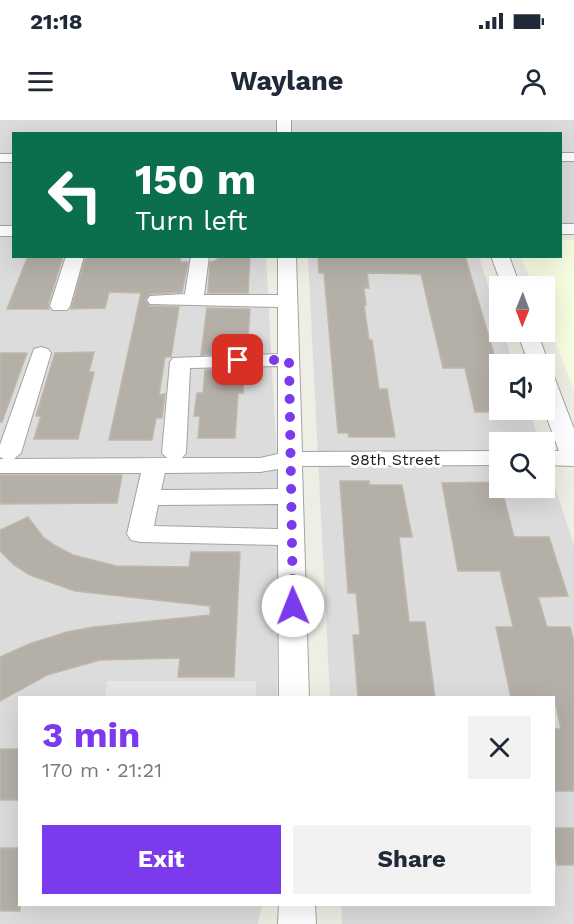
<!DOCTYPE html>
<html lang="en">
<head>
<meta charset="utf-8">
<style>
	body { margin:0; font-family:"Work Sans",sans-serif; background:#f2f2f3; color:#1f2937; height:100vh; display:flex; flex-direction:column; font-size:22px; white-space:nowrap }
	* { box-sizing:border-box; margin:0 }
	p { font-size:20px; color:#747a83 }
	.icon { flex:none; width:33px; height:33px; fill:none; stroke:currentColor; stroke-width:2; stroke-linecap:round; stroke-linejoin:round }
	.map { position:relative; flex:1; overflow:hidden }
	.sheet { position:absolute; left:18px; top:576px; width:537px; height:210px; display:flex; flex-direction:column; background:#fff; border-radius:0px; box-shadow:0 6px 24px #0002 }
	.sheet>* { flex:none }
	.hud { position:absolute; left:12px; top:12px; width:550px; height:126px; border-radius:0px; box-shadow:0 6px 24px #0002; background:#0b6e4f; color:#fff; overflow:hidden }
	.needle { width:39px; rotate:181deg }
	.controls { position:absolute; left:489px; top:156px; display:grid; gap:12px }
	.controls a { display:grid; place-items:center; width:66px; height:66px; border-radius:0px; background:#fff; box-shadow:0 6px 24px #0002; font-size:30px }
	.pin { position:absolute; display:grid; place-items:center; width:51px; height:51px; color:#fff; margin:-26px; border-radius:12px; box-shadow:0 3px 9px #0006 }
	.me { position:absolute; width:66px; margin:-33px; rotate:359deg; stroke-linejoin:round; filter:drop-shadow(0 0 4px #0008) }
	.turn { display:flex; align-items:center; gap:21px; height:126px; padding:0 24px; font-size:27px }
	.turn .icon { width:78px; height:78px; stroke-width:2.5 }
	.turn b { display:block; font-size:42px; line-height:51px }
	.round { display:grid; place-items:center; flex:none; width:63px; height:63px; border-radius:0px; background:#f2f2f3 }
	.summary { display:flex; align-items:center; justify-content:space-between; height:102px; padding:0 24px }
	h1 { font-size:36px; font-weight:700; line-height:45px; color:#7c3aed }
	.button { display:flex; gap:12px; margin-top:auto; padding:12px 24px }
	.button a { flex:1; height:69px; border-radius:0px; background:#7c3aed; color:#fff; font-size:24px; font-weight:700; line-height:69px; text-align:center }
	.button a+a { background:#f2f2f3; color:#1f2937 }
	.status { display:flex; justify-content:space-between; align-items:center; height:42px; padding:0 30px; background:#fff; direction:ltr }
	.status svg { height:16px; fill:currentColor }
	header { display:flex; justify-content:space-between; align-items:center; height:78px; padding:0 24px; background:#fff; font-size:27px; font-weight:700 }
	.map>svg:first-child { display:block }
	.residential { fill:#dddcdc }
	.education { fill:#f7fde1 }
	.parking { fill:#e7e7e7 }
	.building { fill:#b4b0a8; stroke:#bfb8a9; stroke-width:1.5 }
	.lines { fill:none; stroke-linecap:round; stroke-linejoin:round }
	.minor-casing { stroke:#a3a3a3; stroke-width:2 }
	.minor { fill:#fff; fill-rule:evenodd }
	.route { stroke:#7c3aed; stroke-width:10; stroke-dasharray:0 18 }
	.labels { text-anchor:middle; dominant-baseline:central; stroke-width:6; stroke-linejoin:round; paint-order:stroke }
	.street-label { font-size:16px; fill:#1f1f1f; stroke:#fff }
</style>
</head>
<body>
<div class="status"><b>21:18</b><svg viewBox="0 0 49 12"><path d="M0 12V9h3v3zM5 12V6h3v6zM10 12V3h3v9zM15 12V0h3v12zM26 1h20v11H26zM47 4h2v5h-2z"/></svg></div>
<header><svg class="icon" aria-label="menu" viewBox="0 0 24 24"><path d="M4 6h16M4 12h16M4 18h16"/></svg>Waylane<svg class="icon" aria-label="person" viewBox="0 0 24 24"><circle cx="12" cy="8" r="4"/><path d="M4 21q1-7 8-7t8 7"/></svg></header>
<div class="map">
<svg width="574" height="804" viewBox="0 0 574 804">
	<rect width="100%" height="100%" fill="#efeee5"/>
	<path class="residential" d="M0 0H574V105H561V14H14L13 106H0Z
		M0 117H13L14 136 266 137 277 338V577L20 578V784L262 785 258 804H0Z
		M308 137H479L499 200 500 212H503L514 244H500V290H529L540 322H500V368H544L545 336 574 425V804H342L341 785 554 784V578L330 577Z"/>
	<path class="education" d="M561 120H574V270L545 195 544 166H533L521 137 561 136Z"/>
	<path class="parking" d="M107 561H256V577H105Z"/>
	<path class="building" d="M28 136H63L48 185 49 189H7Z
		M86 136H181L180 142H188L182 172 150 174 145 180 150 186 179 187 171 237H165L159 275 165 274 162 298H156L152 320H109L141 173 109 172 105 188 71 189Z
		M218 136H250L248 173H208L210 142 217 140Z
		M318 136H465L496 241H490L500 270V292H475L465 248H443L421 154 367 153 369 168H364L366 185H364L369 220H372L379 269H387L395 317H349L348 313H338L324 153H319Z
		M207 188 250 189 247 233 201 235Z
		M94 232 89 252H94L78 319H34L41 296H36L55 233Z
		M0 233H27L2 302H0Z
		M244 249 243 273H238L235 318H198L200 296H194L197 273H203L205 250Z
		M0 355H122L117 383 0 384Z
		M340 361H369V365H402L412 417H399L409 502H425L435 578H358L353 515H360L356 473H348Z
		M500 362 514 417H549L568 476 538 477 547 507H570L574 522V671H554V609H561L554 578H511L496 507H513L500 451H458L442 363Z
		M28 397 43 417 54 425 73 435 116 446 189 447 191 432H240L234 557H178L180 538 100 540 47 555 0 581V537L29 524 67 512 94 507 210 495V486L75 471 30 455 14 445 0 431V410Z
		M0 629H20V680H0Z
		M554 708H574V745H557L554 729Z
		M0 728H20V791H0Z"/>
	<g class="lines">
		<defs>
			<path id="minor" d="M277 0H291V14H277Z
				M561 33H574V41H561Z
				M0 34H14V42H0Z
				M561 104H574V114H561Z
				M0 106H14V116H0Z
				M66 136H84L70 186 67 190H53L50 186Z
				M191 136H209L204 175H278V136H296L302 332 500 331V345L302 346 309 578H279L278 425 140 422 131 420 127 414 141 353H0V339H4L0 337V325L34 229 41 227 48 229 51 233 21 333 14 339 167 338 162 333 170 242 173 238 278 234V187L150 184 147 180 150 176 185 174ZM278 246V334L260 338H182L186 333 190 248ZM278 349V369L161 370 165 353 260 352ZM278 384V409L154 406 158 385Z
				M491 136H509L520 166H502Z
				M517 212H537L549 244 546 248 544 249V244H529Z
				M544 253 552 254 555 259 574 309V346L544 345V331H559L544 290Z
				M279 784H315L316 804H278Z"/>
		</defs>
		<use href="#minor" class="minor-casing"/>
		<use href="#minor" class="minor"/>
	</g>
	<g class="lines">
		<path class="route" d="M238 240H289L293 486"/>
	</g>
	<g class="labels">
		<g class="street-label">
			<text x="395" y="339">98th Street</text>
		</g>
	</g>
</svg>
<div class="controls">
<a><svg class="needle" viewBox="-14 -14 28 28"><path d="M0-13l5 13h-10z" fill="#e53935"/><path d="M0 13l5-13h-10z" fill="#747a83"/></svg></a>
<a><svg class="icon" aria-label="sound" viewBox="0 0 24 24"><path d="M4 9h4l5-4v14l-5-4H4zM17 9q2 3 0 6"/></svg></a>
<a><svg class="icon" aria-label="search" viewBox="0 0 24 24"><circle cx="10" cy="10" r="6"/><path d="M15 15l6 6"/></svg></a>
</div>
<div class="pin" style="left:238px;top:240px;background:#d93025"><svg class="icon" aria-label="arrive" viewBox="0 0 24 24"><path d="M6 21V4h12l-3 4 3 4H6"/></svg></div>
<svg class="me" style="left:293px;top:486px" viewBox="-20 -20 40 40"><circle r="19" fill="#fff"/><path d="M0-13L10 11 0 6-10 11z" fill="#7c3aed"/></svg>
<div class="hud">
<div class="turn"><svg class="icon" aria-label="left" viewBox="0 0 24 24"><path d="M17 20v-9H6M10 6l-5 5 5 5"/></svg><div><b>150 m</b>Turn left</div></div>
</div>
<section class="sheet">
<div class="summary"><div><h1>3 min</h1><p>170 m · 21:21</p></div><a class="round"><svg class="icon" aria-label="close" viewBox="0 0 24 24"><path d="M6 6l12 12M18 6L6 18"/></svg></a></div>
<div class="button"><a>Exit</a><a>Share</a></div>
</section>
</div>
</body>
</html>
